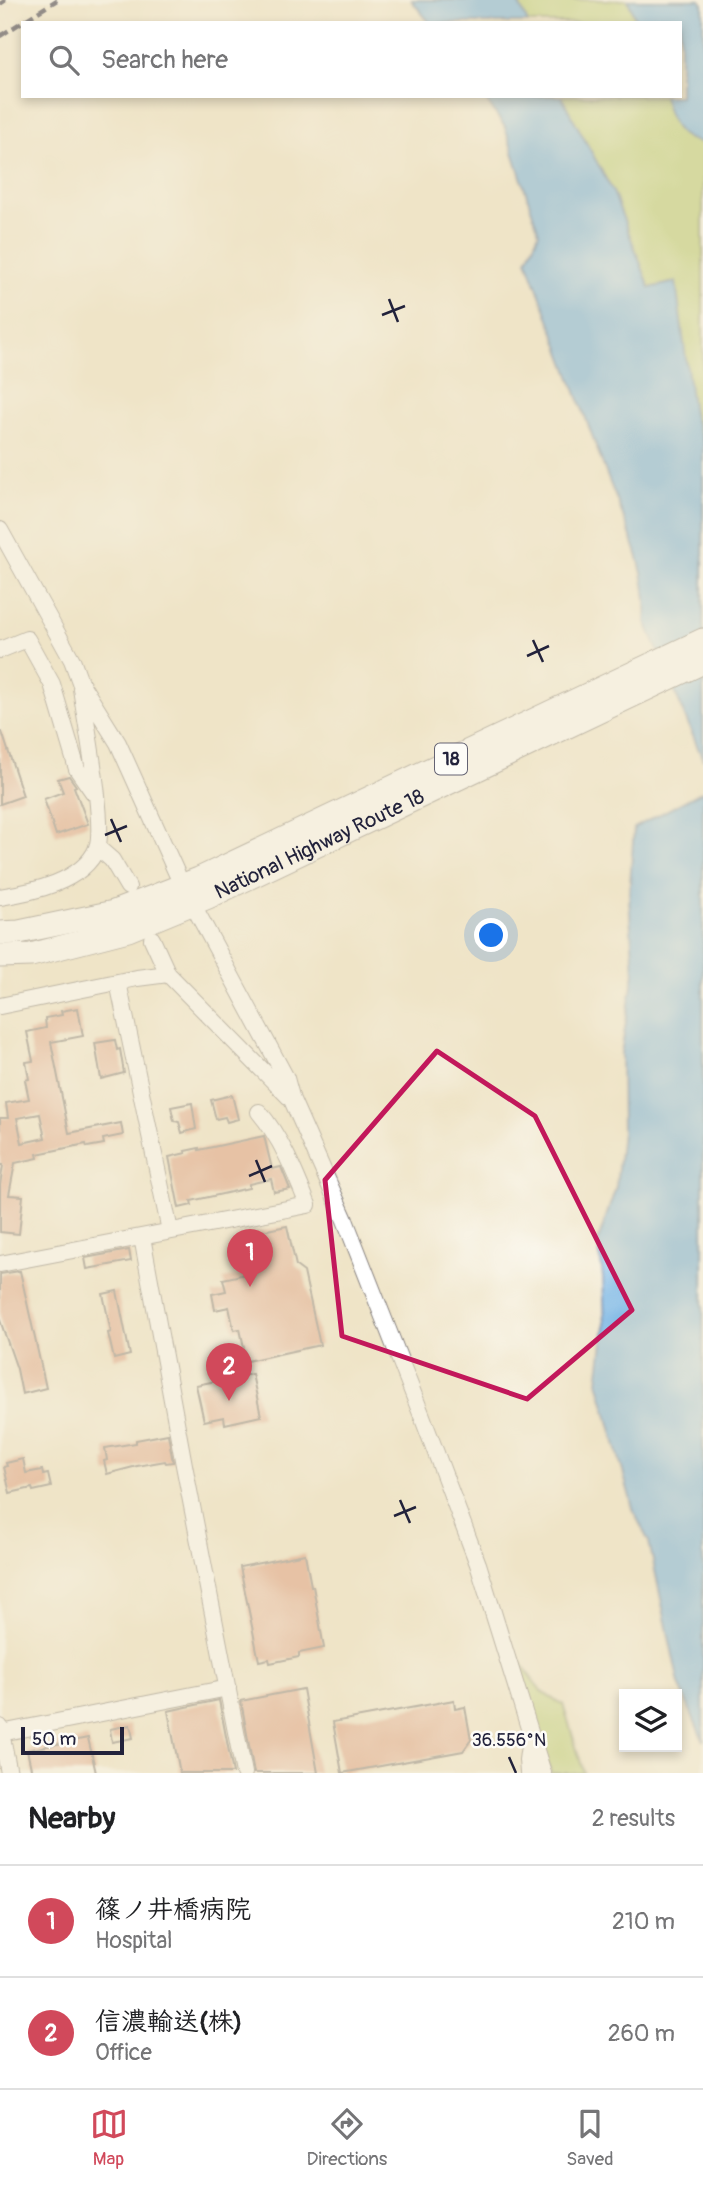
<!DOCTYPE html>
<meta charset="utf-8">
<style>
body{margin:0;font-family:Pangolin,"Klee One",sans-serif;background:#f2f2f2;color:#202124}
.controls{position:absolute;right:21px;bottom:21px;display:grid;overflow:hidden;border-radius:0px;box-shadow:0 4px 10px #0003}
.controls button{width:63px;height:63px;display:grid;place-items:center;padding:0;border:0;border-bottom:2px solid #e0e0e0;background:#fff;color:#202124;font:35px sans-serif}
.scale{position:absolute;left:21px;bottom:18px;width:103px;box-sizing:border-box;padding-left:7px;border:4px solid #22223b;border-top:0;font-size:19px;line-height:24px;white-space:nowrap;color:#22223b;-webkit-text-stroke:5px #fdfcf7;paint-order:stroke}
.you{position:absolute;left:492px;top:936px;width:24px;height:24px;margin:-18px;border:5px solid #fff;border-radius:50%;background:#1a73e8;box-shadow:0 0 0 10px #1a73e833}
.badge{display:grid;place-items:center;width:46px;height:46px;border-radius:50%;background:#d1495b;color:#fff;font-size:23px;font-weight:700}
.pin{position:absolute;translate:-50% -58px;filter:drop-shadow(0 2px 4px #0008)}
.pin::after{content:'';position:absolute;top:37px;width:24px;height:21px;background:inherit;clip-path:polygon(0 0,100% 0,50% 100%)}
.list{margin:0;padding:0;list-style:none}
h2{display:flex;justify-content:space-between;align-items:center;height:91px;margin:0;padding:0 28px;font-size:30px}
h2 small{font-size:23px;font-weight:400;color:#757577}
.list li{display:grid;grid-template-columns:46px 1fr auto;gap:21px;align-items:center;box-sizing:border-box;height:112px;padding:0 28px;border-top:2px solid #e0e0e0}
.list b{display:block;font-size:26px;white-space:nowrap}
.list p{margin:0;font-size:23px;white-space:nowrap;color:#757577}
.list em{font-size:23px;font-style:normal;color:#757577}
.icon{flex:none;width:38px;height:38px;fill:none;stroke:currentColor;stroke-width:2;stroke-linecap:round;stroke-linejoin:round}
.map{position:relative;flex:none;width:703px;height:1773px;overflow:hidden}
.search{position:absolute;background:#fff;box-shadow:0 4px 10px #0003;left:21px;right:21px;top:21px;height:77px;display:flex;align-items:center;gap:18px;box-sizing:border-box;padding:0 24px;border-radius:0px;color:#757577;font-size:26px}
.sheet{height:315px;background:#fff}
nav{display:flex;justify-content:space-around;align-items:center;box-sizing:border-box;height:98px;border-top:2px solid #e0e0e0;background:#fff;font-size:19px;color:#757577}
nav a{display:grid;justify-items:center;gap:4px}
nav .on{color:#d1495b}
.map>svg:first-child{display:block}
.green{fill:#b8cd71;stroke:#6d7856;stroke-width:2}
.water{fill:#6dafe2;stroke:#48688e;stroke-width:2}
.building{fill:#dd9a7d;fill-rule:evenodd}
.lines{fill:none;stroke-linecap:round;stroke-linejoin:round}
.minor-casing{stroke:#888381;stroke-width:18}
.highway-casing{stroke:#888381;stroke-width:25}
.minor{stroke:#fff;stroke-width:16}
.highway{stroke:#fff;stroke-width:23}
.rail{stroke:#22223b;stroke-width:4.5;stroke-dasharray:10 5;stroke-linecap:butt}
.marked{fill:none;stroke:#c2185b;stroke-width:5;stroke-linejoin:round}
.ticks{fill:none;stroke:#22223b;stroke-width:2.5}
.labels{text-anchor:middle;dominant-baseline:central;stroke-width:5;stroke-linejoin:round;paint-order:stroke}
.shield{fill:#fdfcf7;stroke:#646373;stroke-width:2}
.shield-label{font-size:19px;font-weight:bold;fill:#22223b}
.street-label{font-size:21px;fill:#22223b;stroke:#fdfcf7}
.ticks-label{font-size:18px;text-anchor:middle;fill:#22223b;stroke:#fdfcf7;stroke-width:5;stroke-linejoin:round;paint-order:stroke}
</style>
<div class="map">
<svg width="703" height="1773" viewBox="0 0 703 1773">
<rect width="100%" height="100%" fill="#fdfcf7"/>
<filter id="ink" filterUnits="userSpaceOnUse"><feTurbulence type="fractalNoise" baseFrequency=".0143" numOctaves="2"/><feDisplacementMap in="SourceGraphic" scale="14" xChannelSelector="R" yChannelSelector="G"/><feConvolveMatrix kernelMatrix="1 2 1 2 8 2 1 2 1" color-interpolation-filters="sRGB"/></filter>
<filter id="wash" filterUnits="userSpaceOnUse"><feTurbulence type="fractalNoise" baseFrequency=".00686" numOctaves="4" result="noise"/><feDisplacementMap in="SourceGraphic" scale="28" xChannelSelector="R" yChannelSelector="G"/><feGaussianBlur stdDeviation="1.57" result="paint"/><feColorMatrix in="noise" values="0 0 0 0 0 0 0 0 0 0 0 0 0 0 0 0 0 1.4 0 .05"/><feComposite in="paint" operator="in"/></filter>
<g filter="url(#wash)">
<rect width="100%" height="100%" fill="#efe4c7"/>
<path class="green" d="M 517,0 L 628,0 L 637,23 L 528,23 Z
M 561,96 L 663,96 C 671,120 674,139 703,143 L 703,444 L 693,414 L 675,282 L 650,288 L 613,192 Z
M 512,1648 C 527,1670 537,1695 563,1704 L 584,1773 L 551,1773 Z"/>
<path class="water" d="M 411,0 L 517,0 L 528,23 L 430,23 Z
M 628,0 L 700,0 L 703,4 L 703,143 C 674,139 671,120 663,96 L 680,96 L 680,23 L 637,23 Z
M 483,96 L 561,96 L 613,192 L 650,288 L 676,282 L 693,414 L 703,444 L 703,760 L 646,622 C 650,568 623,519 605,470 C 579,400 553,330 527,260 L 539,233 L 505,127 Z
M 703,791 L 703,1741 L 679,1684 L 649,1542 L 634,1512 L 598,1381 L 605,1327 L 603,1277 L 598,1241 L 616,1187 L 622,1132 L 621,1053 L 634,973 L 629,899 L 634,828 Z"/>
<g id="blocks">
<path class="building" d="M 0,732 L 2,732 L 23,796 L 0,804 Z
M 69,776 L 76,786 L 74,787 L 88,824 L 56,835 L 44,799 L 63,792 L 58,779 Z
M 78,1008 L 83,1036 L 51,1042 L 69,1133 L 121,1123 L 123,1135 L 103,1139 L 104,1144 L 87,1147 L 86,1144 L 37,1154 L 38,1158 L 15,1163 L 9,1195 L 23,1196 L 19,1234 L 0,1232 L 0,1185 L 3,1165 L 0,1165 L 0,1118 L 8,1118 L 6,1103 L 29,1099 L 25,1080 L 29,1079 L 26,1062 L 33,1061 L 27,1032 L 46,1028 L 45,1018 L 62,1015 L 61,1011 ZM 40,1114 L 45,1138 L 22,1143 L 17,1118 Z
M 115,1040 L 117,1050 L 120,1049 L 124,1073 L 101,1079 L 95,1043 Z
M 232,1095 L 238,1119 L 227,1122 L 225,1117 L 216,1119 L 211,1100 Z
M 192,1103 L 196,1129 L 182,1133 L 179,1122 L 174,1121 L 171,1107 Z
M 264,1136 L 272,1169 L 281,1167 L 290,1189 L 274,1192 L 271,1179 L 249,1184 L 249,1188 L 191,1201 L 192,1205 L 179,1208 L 169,1157 L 186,1153 L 185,1151 L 199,1148 L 199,1150 Z
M 287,1226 L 296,1266 L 304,1272 L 320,1345 L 247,1361 L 240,1329 L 234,1330 L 229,1307 L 215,1310 L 212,1294 L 226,1291 L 223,1279 L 255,1272 L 247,1234 Z
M 129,1250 L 131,1261 L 87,1269 L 85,1258 Z
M 20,1271 L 46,1388 L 22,1394 L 17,1369 L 0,1320 L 0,1274 Z
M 117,1291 L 130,1355 L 114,1359 L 108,1333 L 111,1332 L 103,1294 Z
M 252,1374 L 261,1416 L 225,1424 L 224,1417 L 204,1421 L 196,1385 Z
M 168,1434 L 173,1462 L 166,1463 L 165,1461 L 137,1466 L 107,1474 L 104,1461 L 107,1460 L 105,1448 L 136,1443 L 136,1440 Z
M 23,1459 L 26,1473 L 42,1470 L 43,1475 L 48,1474 L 51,1487 L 33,1491 L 32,1488 L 10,1493 L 4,1467 L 7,1466 L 6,1463 Z
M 305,1554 L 311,1586 L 313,1586 L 324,1648 L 299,1653 L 299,1657 L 270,1663 L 269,1659 L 259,1661 L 240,1567 Z
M 303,1689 L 318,1773 L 254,1773 L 241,1701 Z
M 219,1700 L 233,1773 L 180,1773 L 168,1711 Z
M 454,1700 L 455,1709 L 465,1707 L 471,1740 L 463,1751 L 342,1773 L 333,1722 Z
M 130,1725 L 133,1738 L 112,1742 L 110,1729 Z
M 88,1738 L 96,1773 L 32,1773 L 27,1750 Z"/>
</g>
</g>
<g filter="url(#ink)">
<use href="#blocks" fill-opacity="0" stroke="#888381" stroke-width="2"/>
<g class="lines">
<g class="minor-casing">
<path id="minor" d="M 0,530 L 72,660 L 80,682 L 118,743 L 177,874
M 0,650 L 27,639 L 52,684 L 77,769 L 93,792
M 97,847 L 112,860 L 128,887
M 0,897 C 32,892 83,882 97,848 C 106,824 85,719 81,688
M 198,914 L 286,1078 L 292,1100 L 345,1220 L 422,1416 L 478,1564 L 543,1773
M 152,939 L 168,974 L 289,1097
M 118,982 L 170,1231
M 0,1006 L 137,978 L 168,974
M 142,1237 L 184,1465 L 244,1773
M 0,1264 L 308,1205 C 295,1173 282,1139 259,1112
M 0,1727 L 9,1773
M 1,1733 L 228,1688
M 528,1773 L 527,1760 L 530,1738"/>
</g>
<g class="highway-casing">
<g id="highway">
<path d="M 0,933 L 19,932 L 114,912 L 199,879 L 703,640"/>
<path id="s1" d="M 0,956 L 31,955 L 128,930 L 208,897 L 703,662"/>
</g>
</g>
<use href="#minor" class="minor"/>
<use href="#highway" class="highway"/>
<path class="rail" d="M 0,4 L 6,0
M 0,36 L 57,0"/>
</g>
</g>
<path d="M0 0H703V1773H0ZM 437,1051 L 535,1116 L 632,1310 L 527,1399 L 342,1336 L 325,1180 Z" fill="#efe4c7" fill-opacity=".55" fill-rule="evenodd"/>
<path class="marked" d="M 437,1051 L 535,1116 L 632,1310 L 527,1399 L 342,1336 L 325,1180 Z"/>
<path class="ticks" d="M 389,299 L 398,322M 382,315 L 405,306M 533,640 L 543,662M 527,656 L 549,646M 111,819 L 121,842M 105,835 L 127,826M 256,1160 L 265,1182M 249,1176 L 272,1166M 400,1500 L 410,1523M 394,1516 L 416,1507M 509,1757 L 516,1773"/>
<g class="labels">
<rect class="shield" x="435" y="743.5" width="32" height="31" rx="5"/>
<g class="shield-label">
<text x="451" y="759">18</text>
</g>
<g class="street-label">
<text stroke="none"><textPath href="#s1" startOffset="341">National Highway Route 18</textPath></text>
</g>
</g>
<g class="ticks-label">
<text x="509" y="1746">36.556°N</text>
</g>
</svg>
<div class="controls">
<button><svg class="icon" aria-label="layers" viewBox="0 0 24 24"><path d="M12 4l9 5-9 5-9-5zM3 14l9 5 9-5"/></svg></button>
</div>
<div class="scale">50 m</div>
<div class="you"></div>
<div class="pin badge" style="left:250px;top:1287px">1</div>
<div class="pin badge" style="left:229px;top:1401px">2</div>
<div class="search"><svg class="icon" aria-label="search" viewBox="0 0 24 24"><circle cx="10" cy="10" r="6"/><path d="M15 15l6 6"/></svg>Search here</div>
</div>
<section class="sheet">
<h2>Nearby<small>2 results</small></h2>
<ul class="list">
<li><span class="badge">1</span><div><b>篠ノ井橋病院</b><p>Hospital</p></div><em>210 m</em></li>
<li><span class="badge">2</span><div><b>信濃輸送(株)</b><p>Office</p></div><em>260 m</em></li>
</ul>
</section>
<nav>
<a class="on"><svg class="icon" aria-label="map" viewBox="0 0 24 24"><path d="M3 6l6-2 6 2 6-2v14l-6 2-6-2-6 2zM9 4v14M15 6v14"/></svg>Map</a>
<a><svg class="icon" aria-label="directions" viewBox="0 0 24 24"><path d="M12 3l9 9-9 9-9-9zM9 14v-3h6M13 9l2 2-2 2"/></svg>Directions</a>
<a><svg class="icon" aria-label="saved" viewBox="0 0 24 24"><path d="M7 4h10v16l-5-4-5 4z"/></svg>Saved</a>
</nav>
